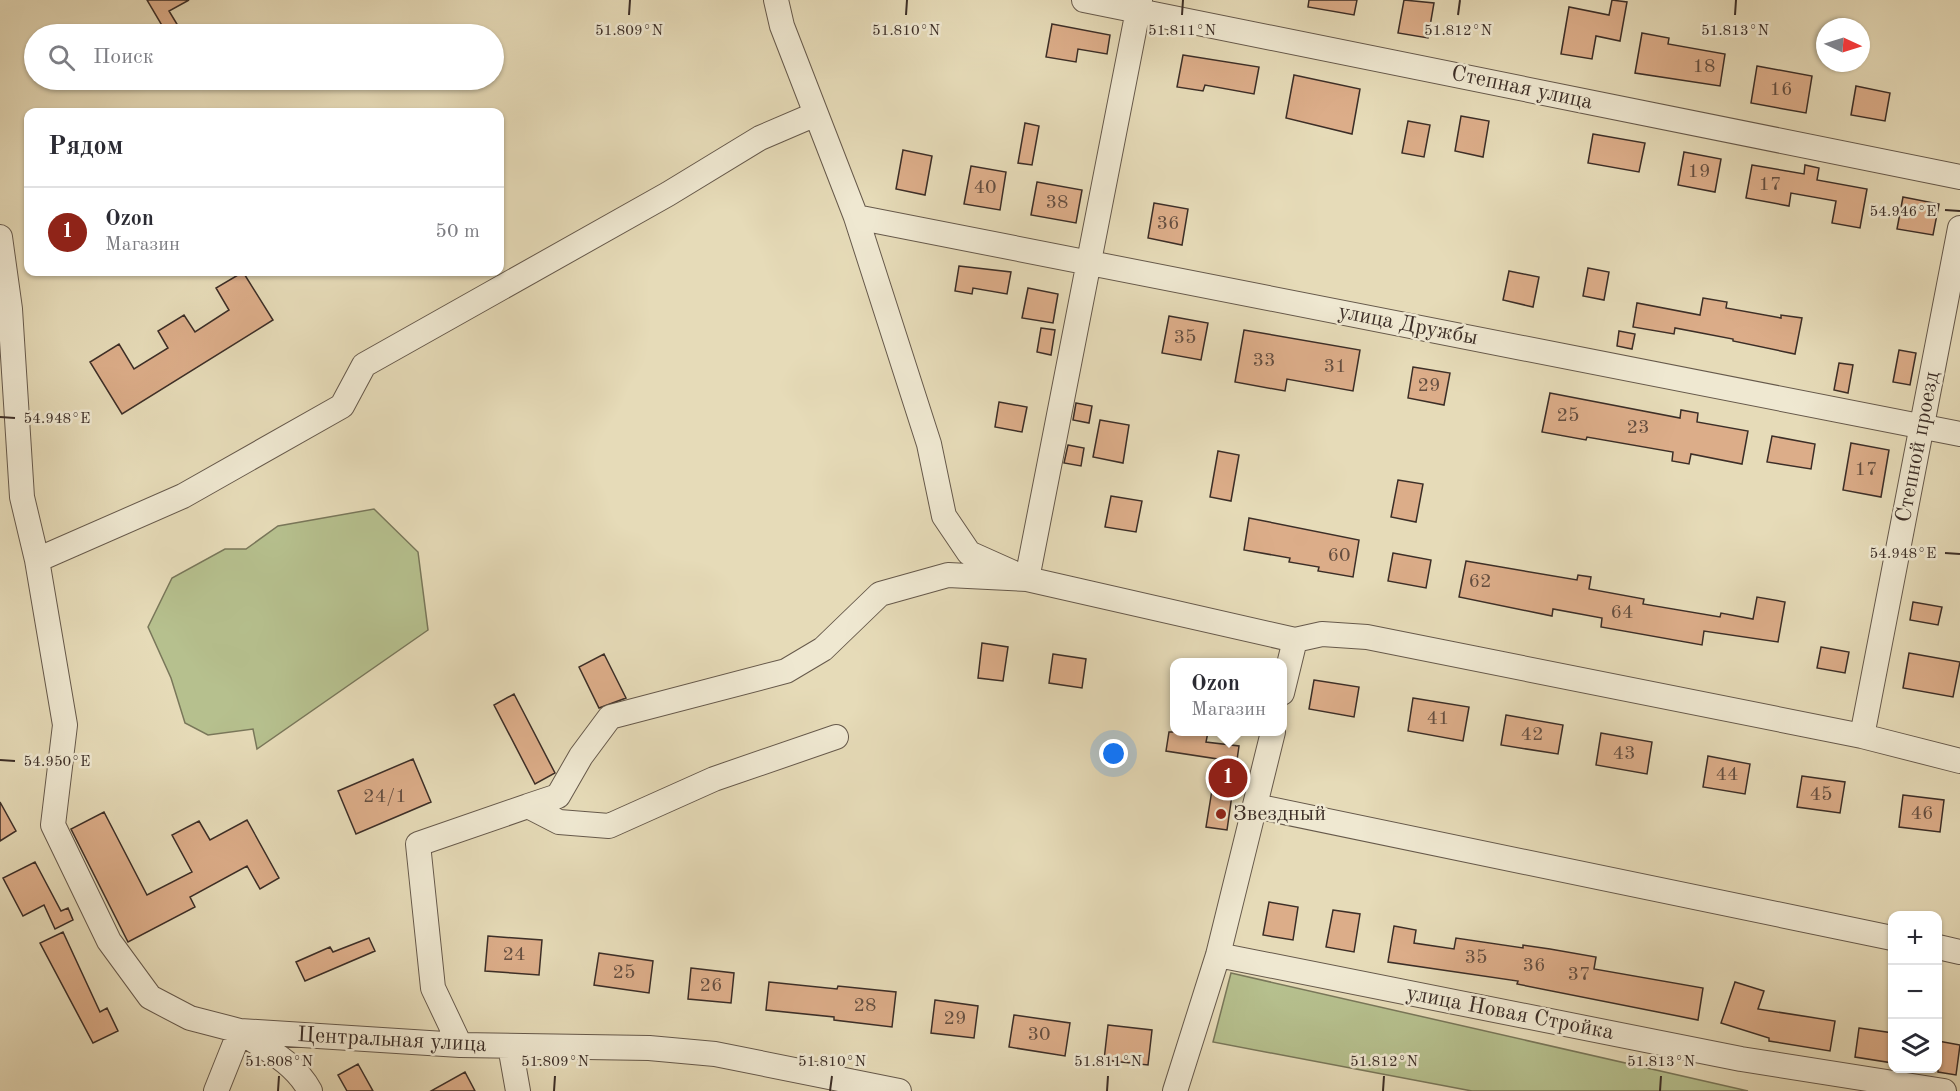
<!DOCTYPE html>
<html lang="ru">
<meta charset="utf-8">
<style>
body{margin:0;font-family:"Old Standard TT",serif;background:#f2f2f3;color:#2b2b33}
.controls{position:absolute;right:18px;bottom:18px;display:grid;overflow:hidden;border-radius:12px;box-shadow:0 2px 4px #0004}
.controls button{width:54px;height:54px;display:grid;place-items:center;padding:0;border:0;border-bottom:2px solid #e1e1e2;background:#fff;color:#2b2b33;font:30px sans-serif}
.compass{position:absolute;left:1816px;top:18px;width:54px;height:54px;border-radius:50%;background:#fff;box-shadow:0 2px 4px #0004;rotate:94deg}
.you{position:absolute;left:1114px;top:754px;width:21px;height:21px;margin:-15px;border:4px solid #fff;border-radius:50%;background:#1a73e8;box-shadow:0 0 0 9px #1a73e833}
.badge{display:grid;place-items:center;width:39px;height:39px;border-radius:50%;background:#8f2418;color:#fff;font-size:20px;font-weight:700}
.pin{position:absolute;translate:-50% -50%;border:3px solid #fff;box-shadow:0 2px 6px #0006}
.popup{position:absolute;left:1170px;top:658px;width:117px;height:78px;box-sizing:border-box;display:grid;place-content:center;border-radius:12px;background:#fff;filter:drop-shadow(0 2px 4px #0005);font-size:20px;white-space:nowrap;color:#7c7c81}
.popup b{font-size:22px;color:#2b2b33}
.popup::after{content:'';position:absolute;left:50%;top:100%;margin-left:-12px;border:12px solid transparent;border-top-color:#fff}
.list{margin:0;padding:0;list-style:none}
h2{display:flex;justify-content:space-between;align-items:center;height:78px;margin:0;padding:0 24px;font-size:26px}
h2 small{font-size:20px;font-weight:400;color:#7c7c81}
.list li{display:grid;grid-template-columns:39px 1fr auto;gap:18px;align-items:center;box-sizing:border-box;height:90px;padding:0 24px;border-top:2px solid #e1e1e2}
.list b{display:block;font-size:22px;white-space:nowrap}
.list p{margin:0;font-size:20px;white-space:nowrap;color:#7c7c81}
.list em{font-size:20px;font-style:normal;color:#7c7c81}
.icon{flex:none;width:33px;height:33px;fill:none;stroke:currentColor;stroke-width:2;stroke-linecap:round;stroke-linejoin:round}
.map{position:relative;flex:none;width:1960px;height:1091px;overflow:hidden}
.search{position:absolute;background:#fff;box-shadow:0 2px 4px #0004;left:24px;top:24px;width:480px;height:66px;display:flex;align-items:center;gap:15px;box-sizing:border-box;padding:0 21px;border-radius:33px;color:#7c7c81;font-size:22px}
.panel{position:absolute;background:#fff;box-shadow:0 2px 4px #0004;left:24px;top:108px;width:480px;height:168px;border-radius:12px}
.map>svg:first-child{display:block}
.green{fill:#b6c08e;stroke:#79775a;stroke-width:1.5}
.building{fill:#dcad89;stroke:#3c2e27;stroke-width:1.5}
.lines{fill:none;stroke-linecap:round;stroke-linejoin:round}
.minor-casing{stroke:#66594b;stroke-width:26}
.minor{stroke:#efe8d1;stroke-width:24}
.ticks{fill:none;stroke:#3c2e27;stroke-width:2}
.poi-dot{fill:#8f2418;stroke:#efe8d1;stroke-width:2}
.labels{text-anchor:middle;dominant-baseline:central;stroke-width:5;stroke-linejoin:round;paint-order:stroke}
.number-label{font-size:20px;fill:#644e40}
.street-label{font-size:22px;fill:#3c2e27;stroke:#efe8d1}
.poi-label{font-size:22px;fill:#3c2e27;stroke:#efe8d1;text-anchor:start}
.ticks-label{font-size:15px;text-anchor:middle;fill:#3c2e27;stroke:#efe8d1;stroke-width:5;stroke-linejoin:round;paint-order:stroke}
</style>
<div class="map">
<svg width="1960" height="1091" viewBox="0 0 1960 1091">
<rect width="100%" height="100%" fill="#e6dbb8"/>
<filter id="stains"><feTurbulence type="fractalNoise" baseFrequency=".00333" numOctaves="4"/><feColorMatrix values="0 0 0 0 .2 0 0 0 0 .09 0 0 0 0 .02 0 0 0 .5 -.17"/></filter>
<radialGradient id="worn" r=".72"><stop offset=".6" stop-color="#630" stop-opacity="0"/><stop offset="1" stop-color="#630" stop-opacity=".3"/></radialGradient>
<path class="green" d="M 374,509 L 418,552 L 428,630 L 257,749 L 253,729 L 208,735 L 185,723 L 171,678 L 148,627 L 172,578 L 225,549 L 246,549 L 278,526 Z
M 1231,973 L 1748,1091 L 1472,1091 L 1213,1042 Z"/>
<path class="building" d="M 147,0 L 189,0 L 169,11 L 183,34 L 167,34 Z
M 1309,0 L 1357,0 L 1354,15 L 1308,7 Z
M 1404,0 L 1434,3 L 1428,38 L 1398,33 Z
M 1612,0 L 1627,2 L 1620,41 L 1596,36 L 1592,59 L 1561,54 L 1569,7 L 1609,15 Z
M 1052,24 L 1110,35 L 1107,54 L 1078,49 L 1076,62 L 1046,57 Z
M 1642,33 L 1669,38 L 1668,44 L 1725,54 L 1720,86 L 1635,73 Z
M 1183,55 L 1259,67 L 1254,94 L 1205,85 L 1203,91 L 1177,87 Z
M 1757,66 L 1812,76 L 1806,113 L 1751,103 Z
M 1294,75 L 1360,89 L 1352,134 L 1286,118 Z
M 1856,86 L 1890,93 L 1885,121 L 1851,115 Z
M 1461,116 L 1489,121 L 1483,157 L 1455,151 Z
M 1408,121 L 1430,125 L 1424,157 L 1402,153 Z
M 1025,123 L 1039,126 L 1032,165 L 1018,163 Z
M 1593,134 L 1645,143 L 1639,172 L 1588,163 Z
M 903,150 L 932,156 L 925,195 L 896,189 Z
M 1684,152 L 1721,159 L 1715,192 L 1678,185 Z
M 1752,165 L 1804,174 L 1805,165 L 1819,168 L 1817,180 L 1867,189 L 1860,228 L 1832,223 L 1836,201 L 1791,193 L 1789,206 L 1746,198 Z
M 971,166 L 1006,172 L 1000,210 L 964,204 Z
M 1037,182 L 1082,190 L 1076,223 L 1031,215 Z
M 1903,197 L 1939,204 L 1933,235 L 1897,229 Z
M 1154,203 L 1188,209 L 1182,245 L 1148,238 Z
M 959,266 L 1011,272 L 1007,294 L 973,288 L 972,294 L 955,291 Z
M 1588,268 L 1609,272 L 1604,300 L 1583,296 Z
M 1509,271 L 1539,277 L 1533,307 L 1503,300 Z
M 243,272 L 273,320 L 122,414 L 90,362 L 119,344 L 134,369 L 168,348 L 158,331 L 184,315 L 195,332 L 229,310 L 216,288 Z
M 1028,288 L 1058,294 L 1053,323 L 1022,318 Z
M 1703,298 L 1727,302 L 1726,308 L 1781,318 L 1781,315 L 1802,318 L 1795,354 L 1733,341 L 1733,339 L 1675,328 L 1674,334 L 1633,327 L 1637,303 L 1700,315 Z
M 1169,316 L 1208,323 L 1201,360 L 1162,353 Z
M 1041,328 L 1055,330 L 1051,355 L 1037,352 Z
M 1244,330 L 1360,350 L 1353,391 L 1287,379 L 1285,391 L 1235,382 Z
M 1619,331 L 1635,334 L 1632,349 L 1617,346 Z
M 1899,350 L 1916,353 L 1910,385 L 1893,382 Z
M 1839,363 L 1853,365 L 1848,393 L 1834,390 Z
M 1413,367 L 1450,373 L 1444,405 L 1408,398 Z
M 1550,393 L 1680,418 L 1681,410 L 1698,413 L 1697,422 L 1748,431 L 1742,464 L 1691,454 L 1689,464 L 1672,461 L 1673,452 L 1587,437 L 1586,440 L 1542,432 Z
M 999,402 L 1027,407 L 1022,432 L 995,427 Z
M 1076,403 L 1092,406 L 1089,423 L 1073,420 Z
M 1100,420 L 1129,425 L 1123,463 L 1093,457 Z
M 1772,436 L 1815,444 L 1811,469 L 1767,462 Z
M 1851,443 L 1889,450 L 1881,497 L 1843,490 Z
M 1068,445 L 1084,448 L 1081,466 L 1064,463 Z
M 1218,451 L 1239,455 L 1231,501 L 1210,497 Z
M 1398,480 L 1423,484 L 1416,522 L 1391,517 Z
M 1111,496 L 1142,501 L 1136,532 L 1105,527 Z
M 1249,518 L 1359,540 L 1353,577 L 1318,571 L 1319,567 L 1289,562 L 1290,558 L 1244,550 Z
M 1393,553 L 1431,560 L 1426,588 L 1388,581 Z
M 1466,561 L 1577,580 L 1578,575 L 1591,577 L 1589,589 L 1644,599 L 1643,604 L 1720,617 L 1721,613 L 1753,619 L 1757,597 L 1785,602 L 1778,642 L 1704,631 L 1702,645 L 1601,627 L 1602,618 L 1553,609 L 1552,616 L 1459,597 Z
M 1913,602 L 1942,607 L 1938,625 L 1910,620 Z
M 982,643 L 1008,647 L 1003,681 L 978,678 Z
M 1821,647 L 1849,652 L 1845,673 L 1817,668 Z
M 1909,653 L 1960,662 L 1953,697 L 1903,688 Z
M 604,654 L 626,698 L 599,708 L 579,667 Z
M 1053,654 L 1086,659 L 1082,688 L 1049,683 Z
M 1314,680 L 1359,687 L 1354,717 L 1309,709 Z
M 514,694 L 555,773 L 535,784 L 494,705 Z
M 1413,698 L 1469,707 L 1463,741 L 1408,731 Z
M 1506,715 L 1563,725 L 1558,754 L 1501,745 Z
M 1169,732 L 1208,732 L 1206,742 L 1239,746 L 1227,830 L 1206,827 L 1213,784 L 1220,785 L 1224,760 L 1166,751 Z
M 1601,733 L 1652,742 L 1647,774 L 1596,765 Z
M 1708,756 L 1750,764 L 1745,794 L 1703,787 Z
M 413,759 L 431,802 L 356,834 L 338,791 Z
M 1802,776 L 1845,782 L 1840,813 L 1797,807 Z
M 1903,795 L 1944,800 L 1940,832 L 1899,827 Z
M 0,802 L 16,831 L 0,841 Z
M 104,812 L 147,895 L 192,872 L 172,835 L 199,821 L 210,840 L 247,820 L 279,878 L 260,889 L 247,866 L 190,897 L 195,907 L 128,942 L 71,829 Z
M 35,862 L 61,911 L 68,908 L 73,920 L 55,929 L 44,905 L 23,916 L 3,878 Z
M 1269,902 L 1298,907 L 1293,940 L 1263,935 Z
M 1333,910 L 1360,914 L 1354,952 L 1326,947 Z
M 1394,926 L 1416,930 L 1414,943 L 1454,949 L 1456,938 L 1523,948 L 1523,945 L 1550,949 L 1596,957 L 1594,969 L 1703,988 L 1698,1020 L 1517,984 L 1518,981 L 1388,962 Z
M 63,932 L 100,1012 L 107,1008 L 118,1031 L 93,1043 L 40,943 Z
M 488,936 L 542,940 L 539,975 L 485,971 Z
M 369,938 L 375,951 L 305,981 L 296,962 L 330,947 L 333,952 Z
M 599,953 L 653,961 L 649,993 L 594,985 Z
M 691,968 L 734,973 L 731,1003 L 688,999 Z
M 769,982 L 837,989 L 838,986 L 896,992 L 892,1027 L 834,1020 L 834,1017 L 766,1010 Z
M 1735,982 L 1764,991 L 1758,1009 L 1835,1021 L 1830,1051 L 1769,1041 L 1769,1038 L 1721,1023 Z
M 935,1000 L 978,1006 L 974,1038 L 931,1033 Z
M 1014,1015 L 1070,1023 L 1065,1056 L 1009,1047 Z
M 1108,1025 L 1152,1030 L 1148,1065 L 1104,1060 Z
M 1859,1028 L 1893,1033 L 1893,1063 L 1855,1057 Z
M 1938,1041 L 1960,1045 L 1956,1075 L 1938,1072 Z
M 358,1064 L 373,1091 L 347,1091 L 338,1075 Z
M 465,1072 L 475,1091 L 431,1091 Z"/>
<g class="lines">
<g class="minor-casing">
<path id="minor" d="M 776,0 L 782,26 L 856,217 L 929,444 L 944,516 L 969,553 L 1027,579 L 1295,640 L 1322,634 L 1367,637 L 1862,736 L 1960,761
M 1084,0 L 1960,177
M 856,217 L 1960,434
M 0,237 L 10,309 L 22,497 L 37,560 L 65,725 L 53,825 L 109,941 L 150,997 L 190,1018 L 240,1031 L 216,1091
M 37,560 L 183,496 L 342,406 L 364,365 L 668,194 L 760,138 L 816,114
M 1282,693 L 1295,640
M 1862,736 L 1960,228
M 528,806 L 558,796 L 581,756 L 610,717 L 786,671 L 823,649 L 880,594 L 948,575 L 1027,579 L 1140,0
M 1255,806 L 1892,938
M 1938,947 L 1960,952
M 1218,955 L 1741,1059 L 1944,1091
M 240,1031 L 460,1045 L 649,1048 L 715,1054 L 899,1091
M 242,1033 C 268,1050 295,1063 310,1091
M 460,1045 L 433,988 L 418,844 L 528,806 L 559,822 L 609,826 L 714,779 L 836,737
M 510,1046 L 518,1091
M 1175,1091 L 1218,955 L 1273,732"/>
</g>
<use href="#minor" class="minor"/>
</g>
<path class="ticks" d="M 629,15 L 630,0M 906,15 L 907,0M 1182,15 L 1183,0M 1458,15 L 1460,0M 1735,15 L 1736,0M 1945,210 L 1960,211M 0,417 L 15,418M 1945,553 L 1960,554M 0,760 L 15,761M 278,1091 L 279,1076M 554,1091 L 555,1076M 830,1091 L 832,1076M 1107,1091 L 1108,1076M 1383,1091 L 1384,1076M 1660,1091 L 1661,1076"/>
<circle class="poi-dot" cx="1221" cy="814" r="6"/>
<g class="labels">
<g class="number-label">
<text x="1704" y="67">18</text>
<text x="1781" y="90">16</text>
<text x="1699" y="172">19</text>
<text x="1770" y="185">17</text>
<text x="985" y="188">40</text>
<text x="1057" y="203">38</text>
<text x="1168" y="224">36</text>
<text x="1185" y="338">35</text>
<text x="1264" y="361">33</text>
<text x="1335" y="367">31</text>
<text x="1429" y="386">29</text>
<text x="1568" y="416">25</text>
<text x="1638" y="428">23</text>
<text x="1866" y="470">17</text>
<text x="1339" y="556">60</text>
<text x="1480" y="582">62</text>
<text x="1622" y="613">64</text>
<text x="1438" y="719">41</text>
<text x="1532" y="735">42</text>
<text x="1624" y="754">43</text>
<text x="1727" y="775">44</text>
<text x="1821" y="795">45</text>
<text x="385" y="797">24/1</text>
<text x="1922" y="814">46</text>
<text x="514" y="955">24</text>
<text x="1476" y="958">35</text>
<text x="1534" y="966">36</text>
<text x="624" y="973">25</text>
<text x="1579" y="975">37</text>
<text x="711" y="986">26</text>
<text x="865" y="1006">28</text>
<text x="955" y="1019">29</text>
<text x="1039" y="1035">30</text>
</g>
<g class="street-label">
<text transform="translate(1522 88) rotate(12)">Степная улица</text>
<text transform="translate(1408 325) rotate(11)">улица Дружбы</text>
<text transform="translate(1918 447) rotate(-79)">Степной проезд</text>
<text transform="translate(1510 1013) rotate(11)">улица Новая Стройка</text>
<text transform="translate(392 1040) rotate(3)">Центральная улица</text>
</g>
<g class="poi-label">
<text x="1233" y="814">Звездный</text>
</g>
</g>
<g class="ticks-label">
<text x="629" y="35">51.809°N</text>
<text x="906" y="35">51.810°N</text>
<text x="1182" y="35">51.811°N</text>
<text x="1458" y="35">51.812°N</text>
<text x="1735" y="35">51.813°N</text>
<text x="1903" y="216">54.946°E</text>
<text x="57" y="423">54.948°E</text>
<text x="1903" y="558">54.948°E</text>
<text x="57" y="766">54.950°E</text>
<text x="279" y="1066">51.808°N</text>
<text x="555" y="1066">51.809°N</text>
<text x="832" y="1066">51.810°N</text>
<text x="1108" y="1066">51.811°N</text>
<text x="1384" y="1066">51.812°N</text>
<text x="1661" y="1066">51.813°N</text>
</g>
<rect width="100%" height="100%" filter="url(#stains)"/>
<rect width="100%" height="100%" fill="url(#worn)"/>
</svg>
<div class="controls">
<button>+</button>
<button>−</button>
<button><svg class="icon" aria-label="layers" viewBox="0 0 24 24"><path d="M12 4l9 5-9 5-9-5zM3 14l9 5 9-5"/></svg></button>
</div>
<svg class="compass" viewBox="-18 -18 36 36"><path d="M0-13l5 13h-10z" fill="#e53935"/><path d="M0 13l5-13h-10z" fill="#7c7c81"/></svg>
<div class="you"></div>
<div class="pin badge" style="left:1228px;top:778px">1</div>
<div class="popup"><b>Ozon</b>Магазин</div>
<div class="search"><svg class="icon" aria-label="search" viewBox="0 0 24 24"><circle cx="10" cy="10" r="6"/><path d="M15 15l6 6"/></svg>Поиск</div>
<section class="panel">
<h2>Рядом<small></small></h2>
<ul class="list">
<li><span class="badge">1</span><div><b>Ozon</b><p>Магазин</p></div><em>50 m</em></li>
</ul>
</section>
</div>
